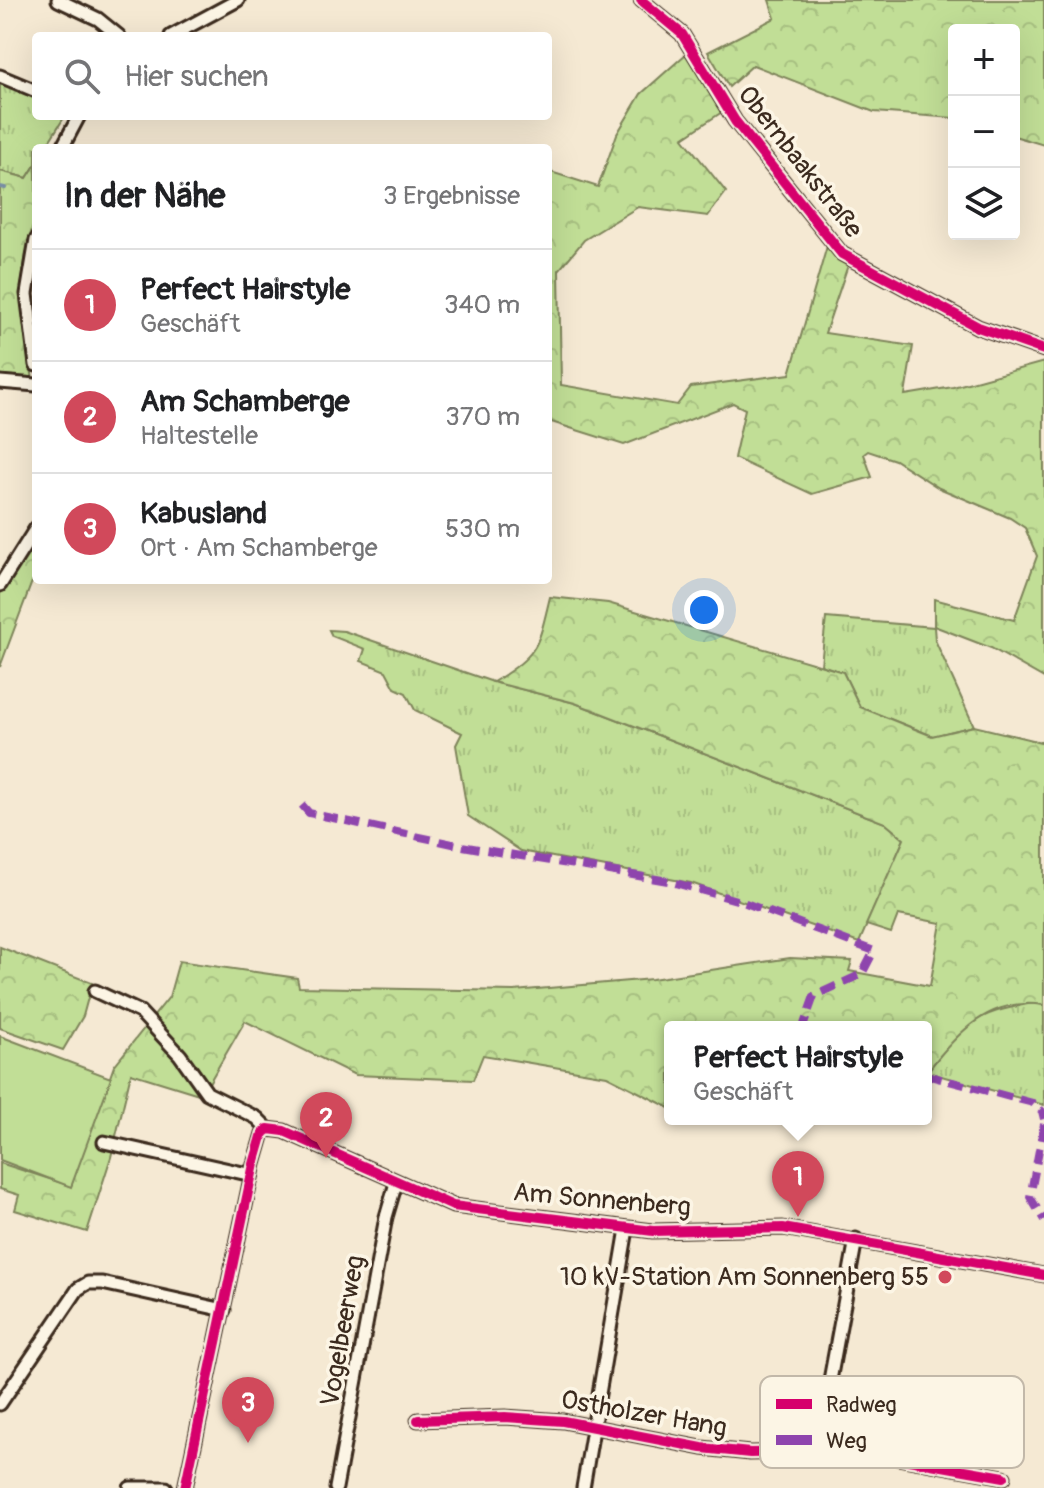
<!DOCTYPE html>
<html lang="de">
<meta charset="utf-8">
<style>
body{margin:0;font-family:Pangolin,sans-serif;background:#f2f2f2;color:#202124}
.controls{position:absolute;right:24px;top:24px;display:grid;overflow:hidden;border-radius:8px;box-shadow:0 8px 32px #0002}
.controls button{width:72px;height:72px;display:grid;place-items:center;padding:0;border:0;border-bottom:2px solid #e0e0e0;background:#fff;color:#202124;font:40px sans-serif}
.you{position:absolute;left:704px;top:610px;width:28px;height:28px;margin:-20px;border:6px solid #fff;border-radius:50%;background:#1a73e8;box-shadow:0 0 0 12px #1a73e833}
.badge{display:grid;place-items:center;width:52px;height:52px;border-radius:50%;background:#d1495b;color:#fff;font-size:26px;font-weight:700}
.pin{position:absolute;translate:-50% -66px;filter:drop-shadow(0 2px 4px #0008)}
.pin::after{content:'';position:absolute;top:42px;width:28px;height:24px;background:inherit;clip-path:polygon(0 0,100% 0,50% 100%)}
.popup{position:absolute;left:664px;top:1021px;width:268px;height:104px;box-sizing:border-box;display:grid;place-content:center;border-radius:8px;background:#fff;filter:drop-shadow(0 2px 6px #0005);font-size:26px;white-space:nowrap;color:#757577}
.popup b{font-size:30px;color:#202124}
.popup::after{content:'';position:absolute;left:50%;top:100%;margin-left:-16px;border:16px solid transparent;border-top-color:#fff}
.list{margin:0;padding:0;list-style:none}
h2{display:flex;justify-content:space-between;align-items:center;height:104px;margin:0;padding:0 32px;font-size:34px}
h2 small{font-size:26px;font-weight:400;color:#757577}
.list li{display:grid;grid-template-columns:52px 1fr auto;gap:24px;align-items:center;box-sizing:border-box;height:112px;padding:0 32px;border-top:2px solid #e0e0e0}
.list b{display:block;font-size:30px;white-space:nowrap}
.list p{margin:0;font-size:26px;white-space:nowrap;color:#757577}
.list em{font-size:26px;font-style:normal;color:#757577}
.icon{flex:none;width:44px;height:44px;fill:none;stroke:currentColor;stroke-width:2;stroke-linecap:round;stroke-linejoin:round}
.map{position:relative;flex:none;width:1044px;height:1488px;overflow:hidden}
.search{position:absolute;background:#fff;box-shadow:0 8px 32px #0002;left:32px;top:32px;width:520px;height:88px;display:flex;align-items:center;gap:20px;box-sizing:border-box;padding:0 28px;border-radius:8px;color:#757577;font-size:30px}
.panel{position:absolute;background:#fff;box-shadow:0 8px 32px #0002;left:32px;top:144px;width:520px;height:440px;border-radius:8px}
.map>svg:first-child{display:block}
.grass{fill:url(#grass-tufts);stroke:#7e845a;stroke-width:2}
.forest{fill:url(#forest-crowns);stroke:#7e845a;stroke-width:2}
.pitch{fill:#c1de96;stroke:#7e845a;stroke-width:2}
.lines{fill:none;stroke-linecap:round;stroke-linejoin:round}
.stream{stroke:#798ea4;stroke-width:4}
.street-casing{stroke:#3b2a1e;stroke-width:17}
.street{stroke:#fcf5e5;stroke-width:11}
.quiet{stroke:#8e44ad;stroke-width:8;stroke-dasharray:16 8;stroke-linecap:butt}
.cycleway-casing{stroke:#fcf5e5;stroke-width:15}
.cycleway{stroke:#d6006c;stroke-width:10}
.poi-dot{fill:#d1495b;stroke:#fcf5e5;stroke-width:3}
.labels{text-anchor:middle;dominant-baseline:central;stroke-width:7;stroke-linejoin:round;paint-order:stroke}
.street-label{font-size:26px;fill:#3b2a1e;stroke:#fcf5e5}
.poi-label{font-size:26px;fill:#3b2a1e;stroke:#fcf5e5;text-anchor:end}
.key{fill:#fcf5e5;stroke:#c2b8a9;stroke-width:2}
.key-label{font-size:22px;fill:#3b2a1e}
</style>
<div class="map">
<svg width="1044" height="1488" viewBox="0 0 1044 1488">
<defs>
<pattern id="grass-tufts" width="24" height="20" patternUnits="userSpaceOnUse" patternTransform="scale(2)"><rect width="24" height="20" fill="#c1de96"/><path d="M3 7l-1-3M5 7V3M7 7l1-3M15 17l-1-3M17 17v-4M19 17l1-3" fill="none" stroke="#a7bf81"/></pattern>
<pattern id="forest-crowns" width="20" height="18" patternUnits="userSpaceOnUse" patternTransform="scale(2)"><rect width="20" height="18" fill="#c1de96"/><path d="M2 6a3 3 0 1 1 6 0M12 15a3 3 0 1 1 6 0" fill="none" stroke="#a7bf81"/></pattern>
</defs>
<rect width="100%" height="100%" fill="#f5e9d3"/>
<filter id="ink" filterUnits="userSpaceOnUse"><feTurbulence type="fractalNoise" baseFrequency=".0125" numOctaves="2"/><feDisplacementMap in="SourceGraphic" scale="16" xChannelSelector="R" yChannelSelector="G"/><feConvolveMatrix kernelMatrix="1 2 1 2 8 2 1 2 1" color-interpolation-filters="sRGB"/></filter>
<g filter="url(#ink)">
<path class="grass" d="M 0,80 L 36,94 L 36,116 L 65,116 L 45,148 L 36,148 L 36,164 L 27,178 L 0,171 Z
M 826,618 L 934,627 L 935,640 L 974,726 L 933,736 L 860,707 L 843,672 L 821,665 Z
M 329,630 L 344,631 L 493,682 L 575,703 L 885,823 L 904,839 L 859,943 L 691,883 L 521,851 L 468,816 L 456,745 L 462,733 L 415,710 L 406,693 L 395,688 L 386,671 L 361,661 L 365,649 L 332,636 Z
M 1034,1003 L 1044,1005 L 1044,1105 L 927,1072 C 964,1024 973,1013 1034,1003 Z
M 983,1420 L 1004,1439 L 1005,1460 L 972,1457 L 975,1426 Z"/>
<path class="forest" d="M 769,0 L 1044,0 L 1044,145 L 1014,136 L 1014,30 L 954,30 L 954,118 L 874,112 L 753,65 L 729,87 L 708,52 L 775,18 Z
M 687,53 L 722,112 L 683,138 L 726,192 L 708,216 L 638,207 L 584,240 L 559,270 L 561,385 L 677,405 L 691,387 L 790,374 L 827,246 L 848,265 L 825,333 L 913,346 L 905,395 L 953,387 L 1044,362 L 1044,678 L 991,648 L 934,626 L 934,599 L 1014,620 L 1037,556 L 1025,528 L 1010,518 L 939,488 L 895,460 L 868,451 L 864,454 L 872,477 L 812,494 L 734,458 L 745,409 L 733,403 L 624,445 L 548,421 L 548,171 L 598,187 L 617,134 L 641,94 Z
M 36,164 L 36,216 L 27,246 L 20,295 L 33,380 L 0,378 L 0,171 L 27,178 Z
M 36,536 L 36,571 L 0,667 L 0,574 L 23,537 Z
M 550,597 L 608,603 L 843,672 L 860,707 L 932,736 L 974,726 L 1041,742 L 1044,738 L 1044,1005 C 990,996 956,1034 927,1072 L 926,1027 L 670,1027 L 670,1108 L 607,1076 L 483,1055 L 473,1080 L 355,1075 L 245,1021 L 202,1095 L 131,1073 L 111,1157 L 87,1232 L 15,1210 L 19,1195 L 0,1189 L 0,1163 L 71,1186 L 114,1066 L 169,997 L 179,961 L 297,978 L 299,987 L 514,991 L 652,979 L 790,958 L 852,961 L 849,971 L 930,986 L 941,923 L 898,915 L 891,933 L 866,925 L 904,839 L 885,823 L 575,703 L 493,682 C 539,655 538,646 550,597 Z
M 0,947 L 92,983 L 83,1016 L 63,1050 L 0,1028 Z"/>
<path class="pitch" d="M 0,1036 L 111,1078 L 71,1187 L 0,1160 Z"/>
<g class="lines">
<path class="stream" d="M 0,187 L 5,188"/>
<g class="street-casing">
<path id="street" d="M 58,0 L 98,19 L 119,36
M 641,0 L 682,34 L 735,121 L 842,254 L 978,327 L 1044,350
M 171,36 L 238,0
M 0,76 L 36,91
M 62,148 L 79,116
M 36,240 L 27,294 L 36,365
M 0,382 L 36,385
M 0,585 L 36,528
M 95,991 L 140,1012 L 180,1055 L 207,1093 L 257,1118 L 268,1129
M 104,1142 L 252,1175
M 0,1404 L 78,1289 L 88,1283 L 102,1283 L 224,1310
M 418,1420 L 505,1417 L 563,1421 L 702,1448 L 750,1453 L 858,1451 L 1004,1477
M 817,1451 L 856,1239
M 130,1488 L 166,1488
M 185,1488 L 254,1164 L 263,1133 L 268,1129 L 284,1131 L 453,1206 L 653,1231 L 783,1228 L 1044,1275
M 336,1488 L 386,1217 L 396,1183
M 583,1488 L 627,1229"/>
</g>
<use href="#street" class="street"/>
<path class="quiet" d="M 302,805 L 309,813 L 462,846 L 668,881 L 740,901 L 874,951 L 862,974 L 814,996 L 803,1027
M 926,1075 L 1033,1103 L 1042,1111 L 1044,1119
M 1044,1124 L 1030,1197 L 1044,1220"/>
<g class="cycleway-casing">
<path id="cycleway" d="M 641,0 L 682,34 L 735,121 L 842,254 L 978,327 L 1044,350
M 418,1420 L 505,1417 L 563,1421 L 702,1448 L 750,1453 L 858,1451 L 1004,1477
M 185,1488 L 254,1164 L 263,1133 L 268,1129 L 284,1131 L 453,1206 L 653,1231 L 783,1228 L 1044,1275"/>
</g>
<use href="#cycleway" class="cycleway"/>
</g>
</g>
<circle class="poi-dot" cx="945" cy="1277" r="8"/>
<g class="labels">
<g class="street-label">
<text transform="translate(800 162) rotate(52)">Obernbaakstraße</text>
<text transform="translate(602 1200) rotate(5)">Am Sonnenberg</text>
<text transform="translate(343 1331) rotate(-80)">Vogelbeerweg</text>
<text transform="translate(644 1414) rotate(10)">Ostholzer Hang</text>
</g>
<g class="poi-label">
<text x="929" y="1277">10 kV-Station Am Sonnenberg 55</text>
</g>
</g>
<rect x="760" y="1376" width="264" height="92" rx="12" class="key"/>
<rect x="776" y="1399" width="36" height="10" fill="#d6006c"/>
<rect x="776" y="1435" width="36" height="10" fill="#8e44ad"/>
<g class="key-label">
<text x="826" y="1412">Radweg</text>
<text x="826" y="1448">Weg</text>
</g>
</svg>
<div class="controls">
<button>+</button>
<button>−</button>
<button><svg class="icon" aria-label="layers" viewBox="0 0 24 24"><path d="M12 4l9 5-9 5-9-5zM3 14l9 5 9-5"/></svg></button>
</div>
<div class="you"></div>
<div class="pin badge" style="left:798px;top:1217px">1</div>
<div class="popup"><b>Perfect Hairstyle</b>Geschäft</div>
<div class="pin badge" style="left:326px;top:1158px">2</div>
<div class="pin badge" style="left:248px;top:1443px">3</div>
<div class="search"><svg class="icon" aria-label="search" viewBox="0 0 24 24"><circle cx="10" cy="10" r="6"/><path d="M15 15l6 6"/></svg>Hier suchen</div>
<section class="panel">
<h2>In der Nähe<small>3 Ergebnisse</small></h2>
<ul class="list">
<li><span class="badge">1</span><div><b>Perfect Hairstyle</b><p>Geschäft</p></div><em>340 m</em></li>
<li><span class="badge">2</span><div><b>Am Schamberge</b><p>Haltestelle</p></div><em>370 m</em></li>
<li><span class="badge">3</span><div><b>Kabusland</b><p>Ort · Am Schamberge</p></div><em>530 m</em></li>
</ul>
</section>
</div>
